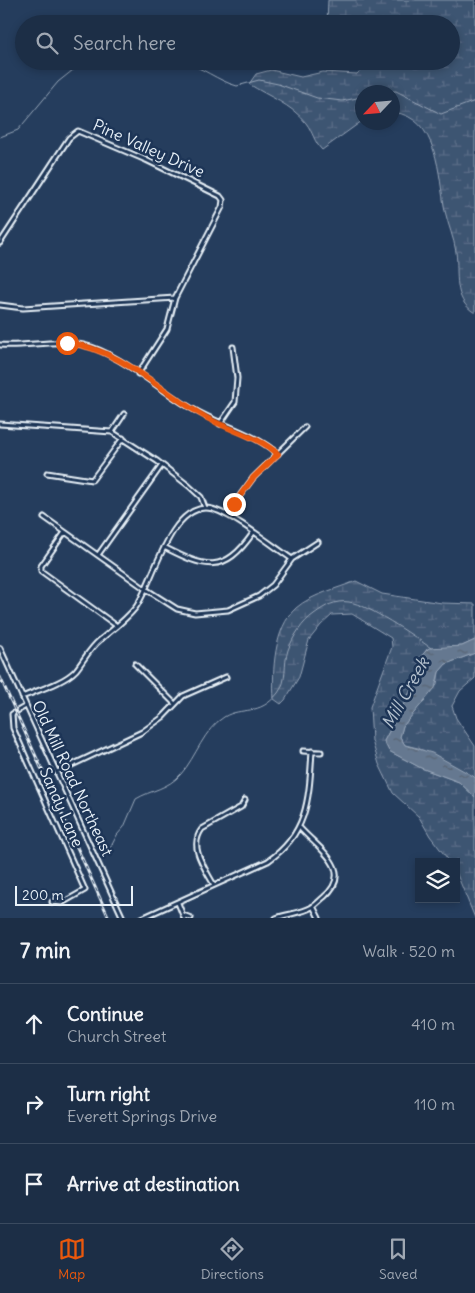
<!DOCTYPE html>
<meta charset="utf-8">
<style>
body{margin:0;font-family:Delius,sans-serif;background:#293a51;color:#f1f3f6}
.controls{position:absolute;right:15px;bottom:15px;display:grid;overflow:hidden;border-radius:0px;box-shadow:0 2px 8px #0003}
.controls button{width:45px;height:45px;display:grid;place-items:center;padding:0;border:0;border-bottom:1px solid #3a4a5f;background:#1c2e46;color:#f1f3f6;font:25px sans-serif}
.compass{position:absolute;left:355px;top:85px;width:45px;height:45px;border-radius:50%;background:#1c2e46;box-shadow:0 2px 8px #0003;rotate:244deg}
.scale{position:absolute;left:15px;bottom:12px;width:118px;box-sizing:border-box;padding-left:5px;border:2px solid #e8f1f8;border-top:0;font-size:14px;line-height:18px;white-space:nowrap;color:#e8f1f8;-webkit-text-stroke:4px #1d3557;paint-order:stroke}
.stop{position:absolute;width:15px;height:15px;margin:-11px;border:4px solid #ea580c;border-radius:50%;background:#fff}
.stop.end{background:#ea580c;border-color:#fff;box-shadow:0 1px 5px #0008}
.list{margin:0;padding:0;list-style:none}
h2{display:flex;justify-content:space-between;align-items:center;height:65px;margin:0;padding:0 20px;font-size:21px}
h2 small{font-size:16px;font-weight:400;color:#a0a8b3}
.list li{display:grid;grid-template-columns:32px 1fr auto;gap:15px;align-items:center;box-sizing:border-box;height:80px;padding:0 20px;border-top:1px solid #3a4a5f}
.list b{display:block;font-size:19px;white-space:nowrap}
.list p{margin:0;font-size:16px;white-space:nowrap;color:#a0a8b3}
.list em{font-size:16px;font-style:normal;color:#a0a8b3}
.icon{flex:none;width:28px;height:28px;fill:none;stroke:currentColor;stroke-width:2;stroke-linecap:round;stroke-linejoin:round}
.map{position:relative;flex:none;width:475px;height:918px;overflow:hidden}
.search{position:absolute;background:#1c2e46;box-shadow:0 2px 8px #0003;left:15px;right:15px;top:15px;height:55px;display:flex;align-items:center;gap:12px;box-sizing:border-box;padding:0 18px;border-radius:28px;color:#a0a8b3;font-size:19px}
.sheet{height:305px;background:#1c2e46}
nav{display:flex;justify-content:space-around;align-items:center;box-sizing:border-box;height:70px;border-top:1px solid #3a4a5f;background:#1c2e46;font-size:14px;color:#a0a8b3}
nav a{display:grid;justify-items:center;gap:2px}
nav .on{color:#ea580c}
.map>svg:first-child{display:block}
.wetland{fill:url(#wetland-marsh);stroke:#93a2b5}
.water{fill:url(#water-ripples);stroke:#99a8ba}
.lines{fill:none;stroke-linecap:round;stroke-linejoin:round}
.stream{stroke:#99a8ba;stroke-width:1}
.minor-casing{stroke:#e8f1f8;stroke-width:7}
.minor{stroke:#1d3557;stroke-width:3}
.rail-casing{stroke:#e8f1f8;stroke-width:3}
.rail{stroke:#1d3557;stroke-width:1;stroke-dasharray:4;stroke-linecap:butt}
.route{stroke:#ea580c;stroke-width:6}
.labels{text-anchor:middle;dominant-baseline:central;stroke-width:5;stroke-linejoin:round;paint-order:stroke}
.street-label{font-size:16px;fill:#e8f1f8;stroke:#1d3557}
.water-label{font-size:18px;font-style:italic;fill:#b4c1ce;stroke:#1d3557}
</style>
<div class="map">
<svg width="475" height="918" viewBox="0 0 475 918">
<defs>
<pattern id="wetland-marsh" width="20" height="14" patternUnits="userSpaceOnUse" patternTransform="scale(1.25)"><rect width="20" height="14" fill="#3e5472"/><path d="M1 5h8M5 5V1M11 12h8M15 12V8" fill="none" stroke="#5a6d87"/></pattern>
<pattern id="water-ripples" width="26" height="14" patternUnits="userSpaceOnUse" patternTransform="scale(1.25)"><rect width="26" height="14" fill="#657890"/><path d="M2 4q2-2 4 0t4 0M15 11q2-2 4 0t4 0" fill="none" stroke="#576270"/></pattern>
</defs>
<rect width="100%" height="100%" fill="#253d5d"/>
<filter id="ink" filterUnits="userSpaceOnUse"><feTurbulence type="fractalNoise" baseFrequency=".02" numOctaves="2"/><feDisplacementMap in="SourceGraphic" scale="10" xChannelSelector="R" yChannelSelector="G"/><feConvolveMatrix kernelMatrix="1 2 1 2 8 2 1 2 1" color-interpolation-filters="sRGB"/></filter>
<g filter="url(#ink)">
<path class="wetland" d="M 328,0 L 475,0 L 475,313 C 452,299 459,274 456,252 C 454,238 448,225 445,211 C 438,175 439,118 393,112 L 392,92 L 362,92 L 362,121 L 322,150 C 314,142 313,132 306,123 C 291,104 269,97 249,84 L 256,74 L 271,70 L 301,77 L 323,72 L 357,74 L 362,69 L 363,61 L 451,61 L 451,24 L 327,24 Z
M 356,581 L 382,594 L 442,603 L 475,604 L 475,640 L 462,646 L 427,649 L 419,660 L 419,675 L 384,741 L 389,751 L 421,768 L 459,782 L 475,797 L 475,918 L 456,872 L 456,862 L 450,862 L 430,836 L 419,817 L 393,793 L 379,764 L 372,741 L 370,707 L 392,647 L 391,638 L 352,614 L 332,615 L 321,625 L 309,640 L 299,677 L 285,700 L 281,704 L 274,699 C 272,671 274,628 296,608 C 312,594 337,589 356,581 Z
M 475,653 L 475,678 L 460,691 L 452,706 L 456,718 L 475,746 L 475,778 L 418,748 L 405,745 L 400,737 L 403,726 L 437,685 L 439,672 L 446,664 Z"/>
<path class="water" d="M 475,640 L 475,653 L 446,664 L 439,672 L 435,688 L 403,726 L 400,737 L 405,745 L 432,753 L 473,776 L 475,778 L 475,797 L 459,782 L 421,768 L 389,751 L 384,741 L 419,675 L 421,656 L 429,648 L 462,646 Z"/>
<g class="lines">
<path class="stream" d="M 135,61 C 154,66 165,59 182,62 C 201,66 218,81 237,86 L 259,80 L 278,84 L 317,98 L 342,101 L 362,97
M 374,92 L 396,91 L 441,114 L 475,101
M 0,137 L 18,130 L 58,82 L 73,70 L 96,61
M 104,860 L 117,835 L 124,827 L 136,799 C 151,790 168,789 181,774 C 196,757 204,729 224,717 C 242,706 259,717 278,693 C 288,680 283,665 288,650 C 293,637 302,622 314,614 C 325,606 335,600 349,602 C 369,605 412,635 431,648"/>
<g class="minor-casing">
<path id="minor" d="M 0,243 L 69,138 L 78,131 L 146,160 L 220,196 L 223,200 L 222,207 L 175,298 L 167,329 L 138,374
M 0,305 L 23,308 L 175,298
M 0,345 C 28,347 56,339 83,345 C 118,352 159,390 191,408 C 219,425 253,432 278,454
M 0,424 L 112,432 L 157,461 L 189,486 L 201,497 L 205,508
M 220,424 L 235,402 L 237,378 L 233,347
M 112,432 L 124,414
M 47,473 L 92,480 L 123,438
M 227,513 L 253,478 L 305,427
M 44,517 L 144,588 L 177,609 L 195,613 L 228,610 L 259,596 L 273,585 L 292,559 L 318,542
M 65,532 L 41,566 L 41,571 L 117,626
M 164,547 C 205,568 224,575 253,533
M 98,555 L 162,465
M 0,648 L 123,918
M 135,664 L 175,704
M 22,697 C 38,690 64,683 76,670 C 84,660 90,648 100,640 C 112,630 126,620 136,607 C 153,583 168,510 205,508 C 225,507 274,547 292,559
M 26,706 L 12,714 L 13,728 L 85,890 L 62,903 L 52,902
M 303,751 L 321,752
M 57,772 L 142,732 L 163,717 L 183,696 L 226,677
M 214,885 C 205,868 188,847 202,829 L 241,807 L 245,800
M 178,903 L 184,918
M 313,906 L 319,918
M 183,915 L 191,918
M 142,918 L 268,861 C 309,833 309,796 312,751
M 276,918 C 287,914 302,913 312,907 C 317,904 320,900 324,897 C 355,870 320,850 300,828"/>
</g>
<use href="#minor" class="minor"/>
<g class="rail-casing">
<path id="rail" d="M 0,677 L 109,918"/>
</g>
<use href="#rail" class="rail"/>
</g>
</g>
<g class="lines" filter="url(#ink)">
<path class="route" d="M 67,343 C 120,348 162,393 207,418 C 231,431 257,436 278,454 L 253,478 L 234,504"/>
</g>
<g class="labels">
<g class="street-label">
<text transform="translate(149 148) rotate(24)">Pine Valley Drive</text>
<text transform="translate(73 778) rotate(65)">Old Mill Road Northeast</text>
<text transform="translate(62 807) rotate(66)">Sandy Lane</text>
</g>
<g class="water-label">
<text transform="translate(405 693) rotate(-61)">Mill Creek</text>
</g>
</g>
</svg>
<div class="controls">
<button><svg class="icon" aria-label="layers" viewBox="0 0 24 24"><path d="M12 4l9 5-9 5-9-5zM3 14l9 5 9-5"/></svg></button>
</div>
<svg class="compass" viewBox="-18 -18 36 36"><path d="M0-13l5 13h-10z" fill="#e53935"/><path d="M0 13l5-13h-10z" fill="#a0a8b3"/></svg>
<div class="scale">200 m</div>
<div class="stop" style="left:67px;top:343px"></div>
<div class="stop end" style="left:234px;top:504px"></div>
<div class="search"><svg class="icon" aria-label="search" viewBox="0 0 24 24"><circle cx="10" cy="10" r="6"/><path d="M15 15l6 6"/></svg>Search here</div>
</div>
<section class="sheet">
<h2>7 min<small>Walk · 520 m</small></h2>
<ul class="list">
<li><svg class="icon" aria-label="ahead" viewBox="0 0 24 24"><path d="M12 20V5M6 11l6-6 6 6"/></svg><div><b>Continue</b><p>Church Street</p></div><em>410 m</em></li>
<li><svg class="icon" aria-label="right" viewBox="0 0 24 24"><path d="M7 20v-9h11M14 6l5 5-5 5"/></svg><div><b>Turn right</b><p>Everett Springs Drive</p></div><em>110 m</em></li>
<li><svg class="icon" aria-label="arrive" viewBox="0 0 24 24"><path d="M6 21V4h12l-3 4 3 4H6"/></svg><div><b>Arrive at destination</b></div></li>
</ul>
</section>
<nav>
<a class="on"><svg class="icon" aria-label="map" viewBox="0 0 24 24"><path d="M3 6l6-2 6 2 6-2v14l-6 2-6-2-6 2zM9 4v14M15 6v14"/></svg>Map</a>
<a><svg class="icon" aria-label="directions" viewBox="0 0 24 24"><path d="M12 3l9 9-9 9-9-9zM9 14v-3h6M13 9l2 2-2 2"/></svg>Directions</a>
<a><svg class="icon" aria-label="saved" viewBox="0 0 24 24"><path d="M7 4h10v16l-5-4-5 4z"/></svg>Saved</a>
</nav>
